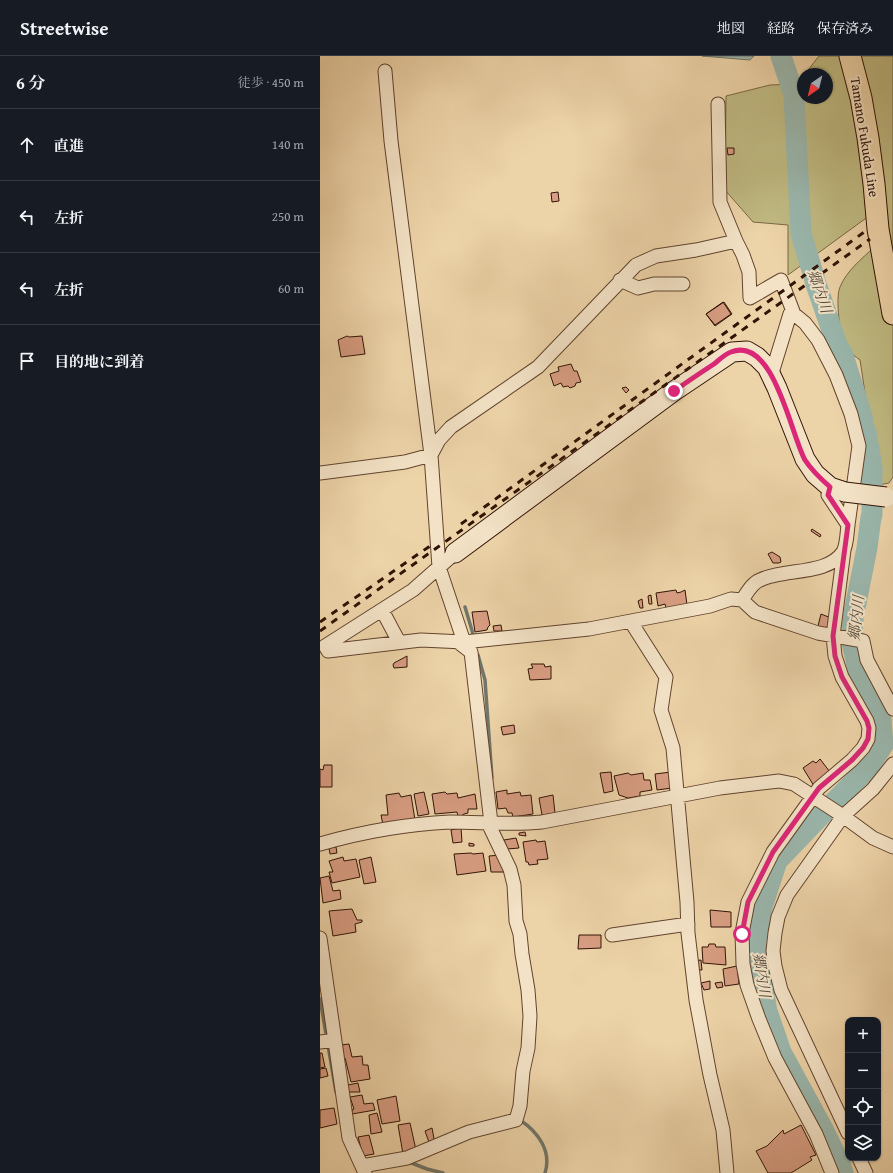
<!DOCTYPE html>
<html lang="ja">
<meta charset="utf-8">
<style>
body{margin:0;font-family:"Gentium Book Plus","Noto Serif JP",serif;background:#20242c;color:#f1f3f6}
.controls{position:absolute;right:12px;bottom:12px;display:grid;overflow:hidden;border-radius:8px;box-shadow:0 1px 3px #0004}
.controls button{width:36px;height:36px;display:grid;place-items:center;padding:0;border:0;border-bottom:1px solid #363941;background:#171b24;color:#f1f3f6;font:20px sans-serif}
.compass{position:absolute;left:477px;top:12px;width:36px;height:36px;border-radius:50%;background:#171b24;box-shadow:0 1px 3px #0004;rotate:215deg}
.stop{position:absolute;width:12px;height:12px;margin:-9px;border:3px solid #db2777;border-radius:50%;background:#fff}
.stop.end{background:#db2777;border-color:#fff;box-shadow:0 1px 4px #0008}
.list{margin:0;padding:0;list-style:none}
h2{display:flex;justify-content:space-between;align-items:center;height:52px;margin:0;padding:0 16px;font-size:17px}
h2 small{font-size:13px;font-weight:400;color:#9ea1a6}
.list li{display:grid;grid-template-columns:26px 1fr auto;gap:12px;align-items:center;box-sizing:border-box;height:72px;padding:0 16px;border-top:1px solid #363941}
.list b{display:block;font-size:15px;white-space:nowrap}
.list em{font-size:13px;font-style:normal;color:#9ea1a6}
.icon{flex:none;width:22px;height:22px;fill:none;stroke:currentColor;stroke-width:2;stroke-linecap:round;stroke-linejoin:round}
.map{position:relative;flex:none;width:573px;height:1117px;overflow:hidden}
header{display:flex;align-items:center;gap:24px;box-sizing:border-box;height:56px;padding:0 20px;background:#171b24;border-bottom:1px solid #363941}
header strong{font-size:19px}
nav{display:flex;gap:22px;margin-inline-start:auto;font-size:14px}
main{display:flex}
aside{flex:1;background:#171b24}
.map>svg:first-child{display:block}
.green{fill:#c0ba82;stroke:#796744}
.water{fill:#9ab7ad;stroke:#70766a}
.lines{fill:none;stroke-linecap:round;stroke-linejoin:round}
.stream{stroke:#70766a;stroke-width:3.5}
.river{stroke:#9ab7ad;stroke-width:21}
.building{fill:#d89d82;stroke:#321406}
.street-casing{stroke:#61442e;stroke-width:15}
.secondary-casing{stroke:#321406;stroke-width:21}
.primary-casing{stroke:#321406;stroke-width:23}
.street{stroke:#f3e2c6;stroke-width:13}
.secondary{stroke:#f3e2c6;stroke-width:19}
.primary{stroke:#edd3a8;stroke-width:21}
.rail{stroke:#321406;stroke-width:3;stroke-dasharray:7 7;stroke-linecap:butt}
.secondary-bridge-casing{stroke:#321406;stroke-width:21;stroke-linecap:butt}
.secondary-bridge{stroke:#f3e2c6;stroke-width:19}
.route{stroke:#db2777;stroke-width:5}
.labels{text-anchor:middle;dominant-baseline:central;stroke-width:4;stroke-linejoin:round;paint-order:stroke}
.street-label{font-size:14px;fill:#321406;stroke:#f3e2c6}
.water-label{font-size:15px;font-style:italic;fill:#564d40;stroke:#f3e2c6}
</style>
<header>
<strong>Streetwise</strong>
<nav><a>地図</a><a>経路</a><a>保存済み</a></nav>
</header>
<main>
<aside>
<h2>6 分<small>徒歩 · 450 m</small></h2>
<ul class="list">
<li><svg class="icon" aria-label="ahead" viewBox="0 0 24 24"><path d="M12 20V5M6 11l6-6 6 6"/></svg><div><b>直進</b></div><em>140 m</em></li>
<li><svg class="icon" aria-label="left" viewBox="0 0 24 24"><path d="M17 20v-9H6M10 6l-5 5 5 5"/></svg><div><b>左折</b></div><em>250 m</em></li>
<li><svg class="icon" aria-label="left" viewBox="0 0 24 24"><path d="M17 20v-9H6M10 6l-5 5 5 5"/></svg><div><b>左折</b></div><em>60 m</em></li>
<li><svg class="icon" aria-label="arrive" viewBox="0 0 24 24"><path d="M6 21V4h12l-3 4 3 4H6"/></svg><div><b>目的地に到着</b></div></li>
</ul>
</aside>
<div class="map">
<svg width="573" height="1117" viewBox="0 0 573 1117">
<rect width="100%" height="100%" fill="#edd3a8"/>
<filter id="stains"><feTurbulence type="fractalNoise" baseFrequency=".005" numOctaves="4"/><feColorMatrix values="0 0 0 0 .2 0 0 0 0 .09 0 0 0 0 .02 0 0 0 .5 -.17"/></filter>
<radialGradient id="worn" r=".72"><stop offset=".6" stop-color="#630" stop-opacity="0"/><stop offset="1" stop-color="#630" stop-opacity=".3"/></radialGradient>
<path class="green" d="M 499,0 L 573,0 L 573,421 L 569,427 L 559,429 L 540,304 C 536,301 529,296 526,292 C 520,281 515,242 520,231 C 527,214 542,203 554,191 L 549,160 L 468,219 L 468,169 L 433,166 L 405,134 L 406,40 L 450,29 L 477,28 L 483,21 L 483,42 L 507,42 L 507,18 L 485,18 Z"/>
<path class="water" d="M 382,0 L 434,0 L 430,4 Z"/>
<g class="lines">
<path class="stream" d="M 145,551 L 153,578
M 158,599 L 165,624 L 172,722
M 0,943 L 16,1036
M 201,1062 L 200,1064 C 218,1076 232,1095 225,1117
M 89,1106 L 107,1113 L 123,1117"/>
<path class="river" d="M 461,0 L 474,39 L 481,177 L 496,228 L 517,289 L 523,299 L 542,360 L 544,373 L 546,376 L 552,412 L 552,459 L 551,461 L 547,492 L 533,562 L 532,586 L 539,618 L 561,664 L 563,689 L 548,712 L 505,755 L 457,805 L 442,851 L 436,885 L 438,907 L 447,955 L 461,996 L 504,1075 L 521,1110 L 523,1117"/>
</g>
<path class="building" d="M 407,92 L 414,92 L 414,98 L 408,99 Z
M 238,136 L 239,145 L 232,146 L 231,137 Z
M 403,246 L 411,258 L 395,269 L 386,258 Z
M 404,246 L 412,258 L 395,270 L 386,258 Z
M 27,280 L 29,281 L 42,280 L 45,298 L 21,301 L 18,284 Z
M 251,308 L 254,315 L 257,315 L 261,326 L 256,327 L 255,330 L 250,332 L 248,330 L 243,331 L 241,327 L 234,330 L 230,318 L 239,315 L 238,311 Z
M 306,331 L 309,334 L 306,337 L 302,332 Z
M 492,473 L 501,479 L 500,481 L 491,475 Z
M 452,496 L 460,501 L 461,506 L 459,507 L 453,507 L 448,498 Z
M 356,534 L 357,537 L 361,536 L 365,534 L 367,549 L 346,552 L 345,548 L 338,550 L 336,537 Z
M 331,539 L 332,548 L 329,548 L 328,540 Z
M 322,543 L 323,552 L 320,552 L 318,545 Z
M 167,555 L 170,569 L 168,571 L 167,574 L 155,576 L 152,556 Z
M 501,558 L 511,562 L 507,576 L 497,574 Z
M 181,569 L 182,575 L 174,575 L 173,570 Z
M 87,600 L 87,611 L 74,612 L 73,609 L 74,607 Z
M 211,608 L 224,608 L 225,611 L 231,610 L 231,623 L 210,624 L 208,613 L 213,612 Z
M 194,669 L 195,677 L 183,679 L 181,671 Z
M 500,703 L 510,716 L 494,730 L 483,712 L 493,705 L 496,707 Z
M 4,709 L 12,709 L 12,731 L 0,731 L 0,713 L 3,714 Z
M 291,716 L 293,735 L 284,737 L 280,717 Z
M 351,716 L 352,732 L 337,734 L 335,718 Z
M 308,717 L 311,719 L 323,717 L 324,724 L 330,724 L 332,734 L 320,736 L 320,740 L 308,742 L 299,739 L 294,720 Z
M 187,734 L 187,738 L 200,736 L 201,740 L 211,739 L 213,758 L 193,761 L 192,757 L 188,757 L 186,752 L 178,753 L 176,736 Z
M 104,736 L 109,758 L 98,760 L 94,738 Z
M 125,736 L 127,738 L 137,737 L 138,742 L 155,738 L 157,753 L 148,753 L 148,757 L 144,758 L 141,760 L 138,760 L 137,756 L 115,758 L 112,738 Z
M 79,737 L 81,741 L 91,739 L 95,764 L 63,769 L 61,759 L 68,759 L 66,739 Z
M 233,739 L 235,757 L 222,759 L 219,742 Z
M 141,772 L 142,786 L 133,787 L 131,774 Z
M 205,776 L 206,780 L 199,779 L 199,777 Z
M 196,782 L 199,792 L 187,793 L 184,784 Z
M 216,784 L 217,786 L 225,785 L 228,803 L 217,804 L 218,808 L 209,809 L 208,806 L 206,806 L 203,786 Z
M 149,787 L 154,788 L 154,790 L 149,790 Z
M 16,791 L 17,797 L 10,798 L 9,792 Z
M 151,797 L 153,798 L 163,797 L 166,815 L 137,819 L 134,798 Z
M 181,799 L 184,816 L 171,816 L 169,800 Z
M 23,801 L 24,805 L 36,803 L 40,821 L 12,827 L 9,816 L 13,816 L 9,805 Z
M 51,801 L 56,826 L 44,828 L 39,804 Z
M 9,820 L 13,835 L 20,834 L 21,843 L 3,847 L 0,822 Z
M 32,853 L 37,864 L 42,864 L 42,866 L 35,868 L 36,876 L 13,880 L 9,855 Z
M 390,854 L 411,856 L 411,871 L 391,871 Z
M 259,879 L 281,879 L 281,892 L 258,893 Z
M 389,888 L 395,888 L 396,891 L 405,891 L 406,909 L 383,907 L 382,891 L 388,891 Z
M 381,904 L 382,914 L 375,914 L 374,905 Z
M 417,910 L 419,928 L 405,930 L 403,913 Z
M 390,925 L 390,933 L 384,934 L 381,927 Z
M 402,926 L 403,931 L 397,932 L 395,927 Z
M 29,988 L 32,1001 L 42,1000 L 43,1009 L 48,1009 L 50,1023 L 31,1026 L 25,1002 L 23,1003 L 21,989 Z
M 0,997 L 2,997 L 5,1011 L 0,1012 Z
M 6,1012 L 8,1020 L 0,1022 L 0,1013 Z
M 38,1027 L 40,1036 L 28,1036 L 28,1029 Z
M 42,1039 L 44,1048 L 53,1047 L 55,1054 L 32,1058 L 32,1054 L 34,1053 L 30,1041 Z
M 76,1040 L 80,1065 L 62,1068 L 57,1044 Z
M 14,1052 L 17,1068 L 0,1072 L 0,1054 Z
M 57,1057 L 62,1076 L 51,1078 L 49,1059 Z
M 90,1067 L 96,1094 L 83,1098 L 78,1069 Z
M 481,1069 L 496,1099 L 490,1101 L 492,1104 L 471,1117 L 448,1117 L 436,1095 L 447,1090 L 463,1074 L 464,1078 Z
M 112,1072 L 115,1088 L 110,1089 L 105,1075 Z
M 49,1079 L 54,1098 L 43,1100 L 38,1081 Z"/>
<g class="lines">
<g class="street-casing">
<path id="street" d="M 65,15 L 71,85 L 111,399 L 119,511 L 144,586
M 416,185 L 423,199 L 429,216 L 430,242 L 461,224 L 474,258
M 300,224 L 318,232 L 334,228 L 363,228
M 451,320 L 470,258 L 474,258 L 485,267 L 498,284 L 516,319 L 531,358 L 539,390 L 528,469
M 0,417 L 85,406 L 111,399 L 119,384 L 131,371 L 218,311 L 316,209 L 336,200 L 376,194 L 416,185 L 400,146 L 398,48
M 135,497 L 93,534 L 5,590 L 8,595 L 101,584 L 144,586 L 269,573 L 390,550 L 411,543 L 422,544 L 435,556 L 498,577 L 543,585 L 547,604 L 573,653
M 422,544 C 427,537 432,527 440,524 C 463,512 507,520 523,496 C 527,489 527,476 528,469 L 508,439 L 510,431
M 62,554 L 79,586
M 311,566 L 346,621 L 341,654 L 353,692 L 367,846 L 368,877 L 376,944 L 390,1019 L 403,1074 L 407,1117
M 138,586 L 151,596 L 171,767
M 0,788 C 42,776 87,768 130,766 C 161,766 192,769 222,766 L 400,732 L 459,725 L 474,728 L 523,760 L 553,782 L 573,791
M 292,879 L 368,868
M 0,882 L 29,1082 L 45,1117
M 0,986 L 14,984
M 528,1077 L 461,934 L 455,910 L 453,895 L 455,877 L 458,861 L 467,839 L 523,760 L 553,733 L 573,708
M 539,1102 L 546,1117
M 42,1110 L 87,1102 L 149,1076 L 196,1064 L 200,1050 L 203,1015 L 208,992 L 210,960 L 208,934 L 202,898 L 200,878 L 196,865 L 194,829 L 190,813 L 168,767
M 512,1117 L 496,1078 L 455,1002 L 439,963 L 427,929 L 423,908 L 422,877 L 428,846 L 453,796 L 499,732 L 532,704 L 543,692 L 548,683 L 549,672 L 547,665 L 522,621 L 515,600 L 513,580 L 524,494"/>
</g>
<g class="secondary-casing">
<path id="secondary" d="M 135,497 L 354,335 L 412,296 L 427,295 L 437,301 L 447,311 L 457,332 L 485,403 L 495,418 L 510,431 L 525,436"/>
</g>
<g class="primary-casing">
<path id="primary" d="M 530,0 L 541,42 L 548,82 L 554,128 L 558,173 L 573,258"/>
</g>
<use href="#street" class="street"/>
<use href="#secondary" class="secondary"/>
<use href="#primary" class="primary"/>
<path class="rail" d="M 141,468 L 547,174
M 0,566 L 110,490
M 0,575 L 550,183"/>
<g class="secondary-bridge-casing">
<path id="secondary-bridge" d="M 525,436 L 566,441"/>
</g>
<use href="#secondary-bridge" class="secondary-bridge"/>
</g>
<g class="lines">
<path class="route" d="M 354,335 C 367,326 380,317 394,308 C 399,304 405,298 411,296 C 454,279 471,380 485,404 C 492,415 501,423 510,431 L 508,439 L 528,469 L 513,580 L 515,600 L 522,621 L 547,665 L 549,672 L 548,683 L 543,692 L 532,704 L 499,732 L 453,796 L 428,846 L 422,878"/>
</g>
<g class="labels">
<g class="street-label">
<text transform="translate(545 81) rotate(81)">Tamano Fukuda Line</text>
</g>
<g class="water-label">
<text transform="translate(500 235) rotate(71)">郷内川</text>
<text transform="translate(536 562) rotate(-84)">郷内川</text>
<text transform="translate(442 919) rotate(81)">郷内川</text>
</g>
</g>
<rect width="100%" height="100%" filter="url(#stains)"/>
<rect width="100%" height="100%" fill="url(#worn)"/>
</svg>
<div class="controls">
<button>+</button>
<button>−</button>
<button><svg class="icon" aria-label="locate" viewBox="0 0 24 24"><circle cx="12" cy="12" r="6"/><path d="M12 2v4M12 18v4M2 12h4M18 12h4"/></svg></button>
<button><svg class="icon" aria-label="layers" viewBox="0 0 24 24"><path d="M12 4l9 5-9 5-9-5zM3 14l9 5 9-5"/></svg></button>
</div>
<svg class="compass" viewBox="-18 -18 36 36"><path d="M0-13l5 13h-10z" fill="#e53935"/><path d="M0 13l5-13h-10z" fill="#9ea1a6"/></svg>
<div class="stop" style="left:422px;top:878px"></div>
<div class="stop end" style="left:354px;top:335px"></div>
</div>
</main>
